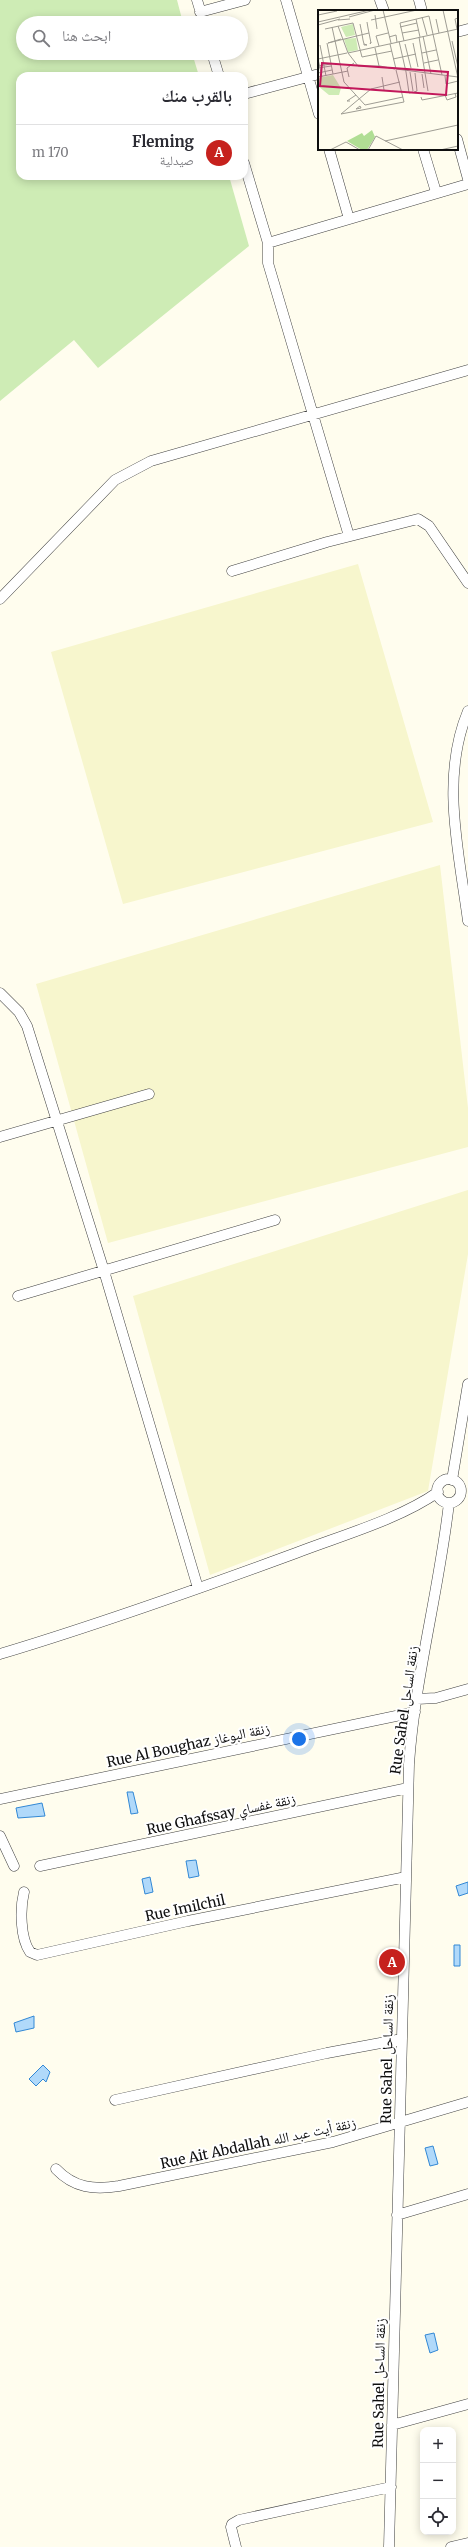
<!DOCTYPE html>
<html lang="ar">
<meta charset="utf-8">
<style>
body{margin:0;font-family:Merriweather,"Noto Naskh Arabic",serif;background:#f7f7f7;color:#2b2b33;direction:rtl}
.controls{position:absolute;right:12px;bottom:12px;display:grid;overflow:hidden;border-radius:8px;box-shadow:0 2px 10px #0003}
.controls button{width:36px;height:36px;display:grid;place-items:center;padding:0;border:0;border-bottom:1px solid #e1e1e2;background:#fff;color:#2b2b33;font:20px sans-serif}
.you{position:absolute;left:299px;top:1739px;width:14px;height:14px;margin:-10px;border:3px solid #fff;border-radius:50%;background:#1a73e8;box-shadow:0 0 0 6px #1a73e833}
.badge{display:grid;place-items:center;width:26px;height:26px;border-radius:50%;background:#c6211d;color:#fff;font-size:13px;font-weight:700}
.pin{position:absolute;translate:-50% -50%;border:2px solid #fff;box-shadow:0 1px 4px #0006}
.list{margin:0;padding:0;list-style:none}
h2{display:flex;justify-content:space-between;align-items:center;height:52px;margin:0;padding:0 16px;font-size:17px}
h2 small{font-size:13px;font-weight:400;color:#7c7c81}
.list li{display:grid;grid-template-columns:26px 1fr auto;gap:12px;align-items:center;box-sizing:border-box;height:56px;padding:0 16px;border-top:1px solid #e1e1e2}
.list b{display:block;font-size:15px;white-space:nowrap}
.list p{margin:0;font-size:13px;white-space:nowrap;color:#7c7c81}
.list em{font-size:13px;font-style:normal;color:#7c7c81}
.icon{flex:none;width:22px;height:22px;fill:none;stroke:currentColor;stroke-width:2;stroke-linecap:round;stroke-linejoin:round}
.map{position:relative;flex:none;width:468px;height:2547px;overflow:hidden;direction:ltr}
.search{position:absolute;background:#fff;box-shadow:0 2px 10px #0003;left:16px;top:16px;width:232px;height:44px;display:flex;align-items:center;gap:10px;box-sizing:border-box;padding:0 14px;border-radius:22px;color:#7c7c81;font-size:15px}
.panel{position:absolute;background:#fff;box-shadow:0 2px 10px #0003;left:16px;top:72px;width:232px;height:108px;border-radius:12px;direction:rtl}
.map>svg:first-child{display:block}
.farmland{fill:#f7f6cd}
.green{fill:#ceecb5}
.water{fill:#b0d9fa;stroke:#3288d5}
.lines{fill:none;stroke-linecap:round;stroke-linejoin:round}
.minor-casing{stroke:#414141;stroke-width:11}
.minor{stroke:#fff;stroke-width:10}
.labels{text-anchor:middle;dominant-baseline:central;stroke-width:4;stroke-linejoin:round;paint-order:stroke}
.street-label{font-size:14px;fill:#0e0e0e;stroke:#fff}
.inset-road{fill:none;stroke:#9f9d94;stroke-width:1}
.view{fill:#c2185b;fill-opacity:0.15;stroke:#c2185b;stroke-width:2}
.inset-edge{fill:none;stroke:#0e0e0e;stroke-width:2}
</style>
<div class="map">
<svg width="468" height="2547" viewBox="0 0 468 2547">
<rect width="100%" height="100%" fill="#fffdee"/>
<path class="farmland" d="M 358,564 L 433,822 L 123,904 L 51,652 Z
M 440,865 L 468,1108 L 468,1147 L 108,1243 L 36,984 Z
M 468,1190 L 468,1254 L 428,1491 L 210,1575 L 133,1296 Z"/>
<path class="green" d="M 0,0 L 177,0 L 183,23 L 23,23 L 23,53 L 192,53 L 199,76 L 20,76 L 20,176 L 229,176 L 249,246 L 98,368 L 74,340 L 0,401 Z"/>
<path class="water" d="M 127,1792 L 133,1792 L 138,1813 L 131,1814 Z
M 42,1803 L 45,1816 L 18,1818 L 16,1808 Z
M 196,1860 L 199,1876 L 189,1878 L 186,1861 Z
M 150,1877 L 153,1892 L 145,1894 L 142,1879 Z
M 468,1882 L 468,1893 L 459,1896 L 456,1886 Z
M 454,1945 L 460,1945 L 460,1966 L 454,1966 Z
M 34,2016 L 34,2028 L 16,2032 L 14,2023 Z
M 43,2065 L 50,2072 L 46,2082 L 43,2079 L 36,2086 L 29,2079 Z
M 433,2146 L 438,2164 L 430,2166 L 425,2148 Z
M 434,2333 L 438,2350 L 430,2353 L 425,2335 Z"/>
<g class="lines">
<g class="minor-casing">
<path id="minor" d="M 197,0 L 204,23
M 286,0 L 319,114
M 380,0 L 384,11
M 419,0 L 422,11
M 200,12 L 245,0
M 457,32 L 468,29
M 212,53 L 219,76
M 244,94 L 319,74
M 457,139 L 468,179
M 329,149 L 349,219
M 423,149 L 436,192
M 244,163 L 268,243 L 268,263 L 349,536
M 268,243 L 468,184
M 232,571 L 327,542 L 418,519 L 429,526 L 468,583
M 0,599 L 115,480 L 151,461 L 468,370
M 468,711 C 440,778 459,852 468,921
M 0,993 L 19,1012 L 27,1026 L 104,1271 L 198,1588
M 0,1137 L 149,1094
M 18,1296 L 275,1220
M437 1491a12 12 0 1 1 24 0a12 12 0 1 1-24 0Z
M 452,1480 L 468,1384
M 0,1654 C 100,1624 198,1589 296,1553 C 340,1536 400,1519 438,1492
M 417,1699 L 436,1698 L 468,1689
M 0,1799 L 415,1712
M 0,1836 L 14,1866
M 40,1866 L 408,1788
M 24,1892 C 20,1908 20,1938 30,1952 L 37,1955 L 188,1921 L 406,1877
M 115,2100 L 327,2053 L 402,2039
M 56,2169 C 74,2188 94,2190 119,2186 L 333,2142 L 468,2102
M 397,2215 L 468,2194
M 392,2425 L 468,2404
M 236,2547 L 231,2527 L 232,2524 L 239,2520 L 391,2487
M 389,2547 L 409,1764 C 415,1677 439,1591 449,1503
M 451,2547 L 468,2543"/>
</g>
<use href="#minor" class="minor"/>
</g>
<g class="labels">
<g class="street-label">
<text transform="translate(404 1710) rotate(-82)">Rue Sahel زنقة الساحل</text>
<text transform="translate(188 1745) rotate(-12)">Rue Al Boughaz زنقة البوغاز</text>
<text transform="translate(221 1814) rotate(-12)">Rue Ghafssay زنقة غفساي</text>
<text transform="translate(185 1908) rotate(-12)">Rue Imilchil</text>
<text transform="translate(387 2059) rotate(-89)">Rue Sahel زنقة الساحل</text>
<text transform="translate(258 2143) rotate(-12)">Rue Ait Abdallah زنقة أيت عبد الله</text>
<text transform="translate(379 2383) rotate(-89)">Rue Sahel زنقة الساحل</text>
</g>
</g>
<g transform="translate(318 10)">
<rect width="140" height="140" fill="#fffdee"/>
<path d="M 35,14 L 37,25 L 28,27 L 23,17 ZM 38,28 L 40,40 L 30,42 L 26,29 ZM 15,65 L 23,78 L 21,85 L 11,85 L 0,76 L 0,68 Z" fill="#ceecb5"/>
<path d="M 54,120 L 57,127 L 49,140 L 44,140 L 29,131 L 44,123 L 46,126 Z" fill="#b0de94"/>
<path class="inset-road" d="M 65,0 L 73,33M 125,0 L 140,68M 0,5 L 19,1M 57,5 L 59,19M 31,7 L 57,0M 104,7 L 109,25M 98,9 L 102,27M 118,9 L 121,23M 20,10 L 32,9M 53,10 L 99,0M 0,12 L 52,0M 49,12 L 50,18 L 53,33 L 52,34 L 53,32M 42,14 L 44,24 L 45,30 L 46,34 L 46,35 L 49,35 L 46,34M 0,15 L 22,9M 20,16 L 30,43M 14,17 L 26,72 L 47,95M 82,17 L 99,13M 7,19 L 35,13 L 44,47 L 74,41M 139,19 L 137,9 L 140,8M 84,23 L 101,20M 105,26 L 113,64M 71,27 L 78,25 L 79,32M 101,27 L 110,81M 23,29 L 10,33 L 51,23M 81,31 L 88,62M 86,31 L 82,13 L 111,6 L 124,65M 134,31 L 140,57M 9,33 L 15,64M 95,33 L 100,57M 72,34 L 78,59M 87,34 L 93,58M 2,35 L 8,66M 61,36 L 58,26 L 70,23M 57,38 L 61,56M 30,43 L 140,19M 30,43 L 40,56 L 62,56 L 77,59M 104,43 L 118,40M 0,49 L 29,43M 0,49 L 4,67M 75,49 L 98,44M 106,53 L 120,50M 0,56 L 13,54M 0,58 L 13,56M 78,59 L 140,67M 88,62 L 91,83 L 95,82M 92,62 L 95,81M 0,63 L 14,60M 104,64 L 106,78M 127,66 L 128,74 L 140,71M 0,67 L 30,61M 31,67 L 29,58 L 36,53M 64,67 L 66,80M 96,82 L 99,81 L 97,63M 127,85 L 129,90 L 138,87 L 137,83M 103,87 L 104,90 L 140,83M 32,91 L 29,91 L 38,85M 47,95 L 85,87M 42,96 L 43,98 L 38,99 ZM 23,104 L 86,92 L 78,60M 23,104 L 53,79 L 82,72M 67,131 L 140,115M 12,140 L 28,132 L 42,140M 50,140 L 58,126 L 85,140M 122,140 L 140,136"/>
<path class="view" d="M 4,53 L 130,62 L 128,85 L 2,76 Z"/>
<rect width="140" height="140" class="inset-edge"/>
</g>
</svg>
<div class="controls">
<button>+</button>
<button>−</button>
<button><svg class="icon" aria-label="locate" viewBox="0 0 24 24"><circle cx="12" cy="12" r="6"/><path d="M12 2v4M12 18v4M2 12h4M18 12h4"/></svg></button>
</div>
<div class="you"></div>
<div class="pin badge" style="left:392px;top:1962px">A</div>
<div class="search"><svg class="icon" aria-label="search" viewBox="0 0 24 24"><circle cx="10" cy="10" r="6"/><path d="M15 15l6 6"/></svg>ابحث هنا</div>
<section class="panel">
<h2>بالقرب منك<small></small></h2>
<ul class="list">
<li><span class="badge">A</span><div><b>Fleming</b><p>صيدلية</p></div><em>170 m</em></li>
</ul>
</section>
</div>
